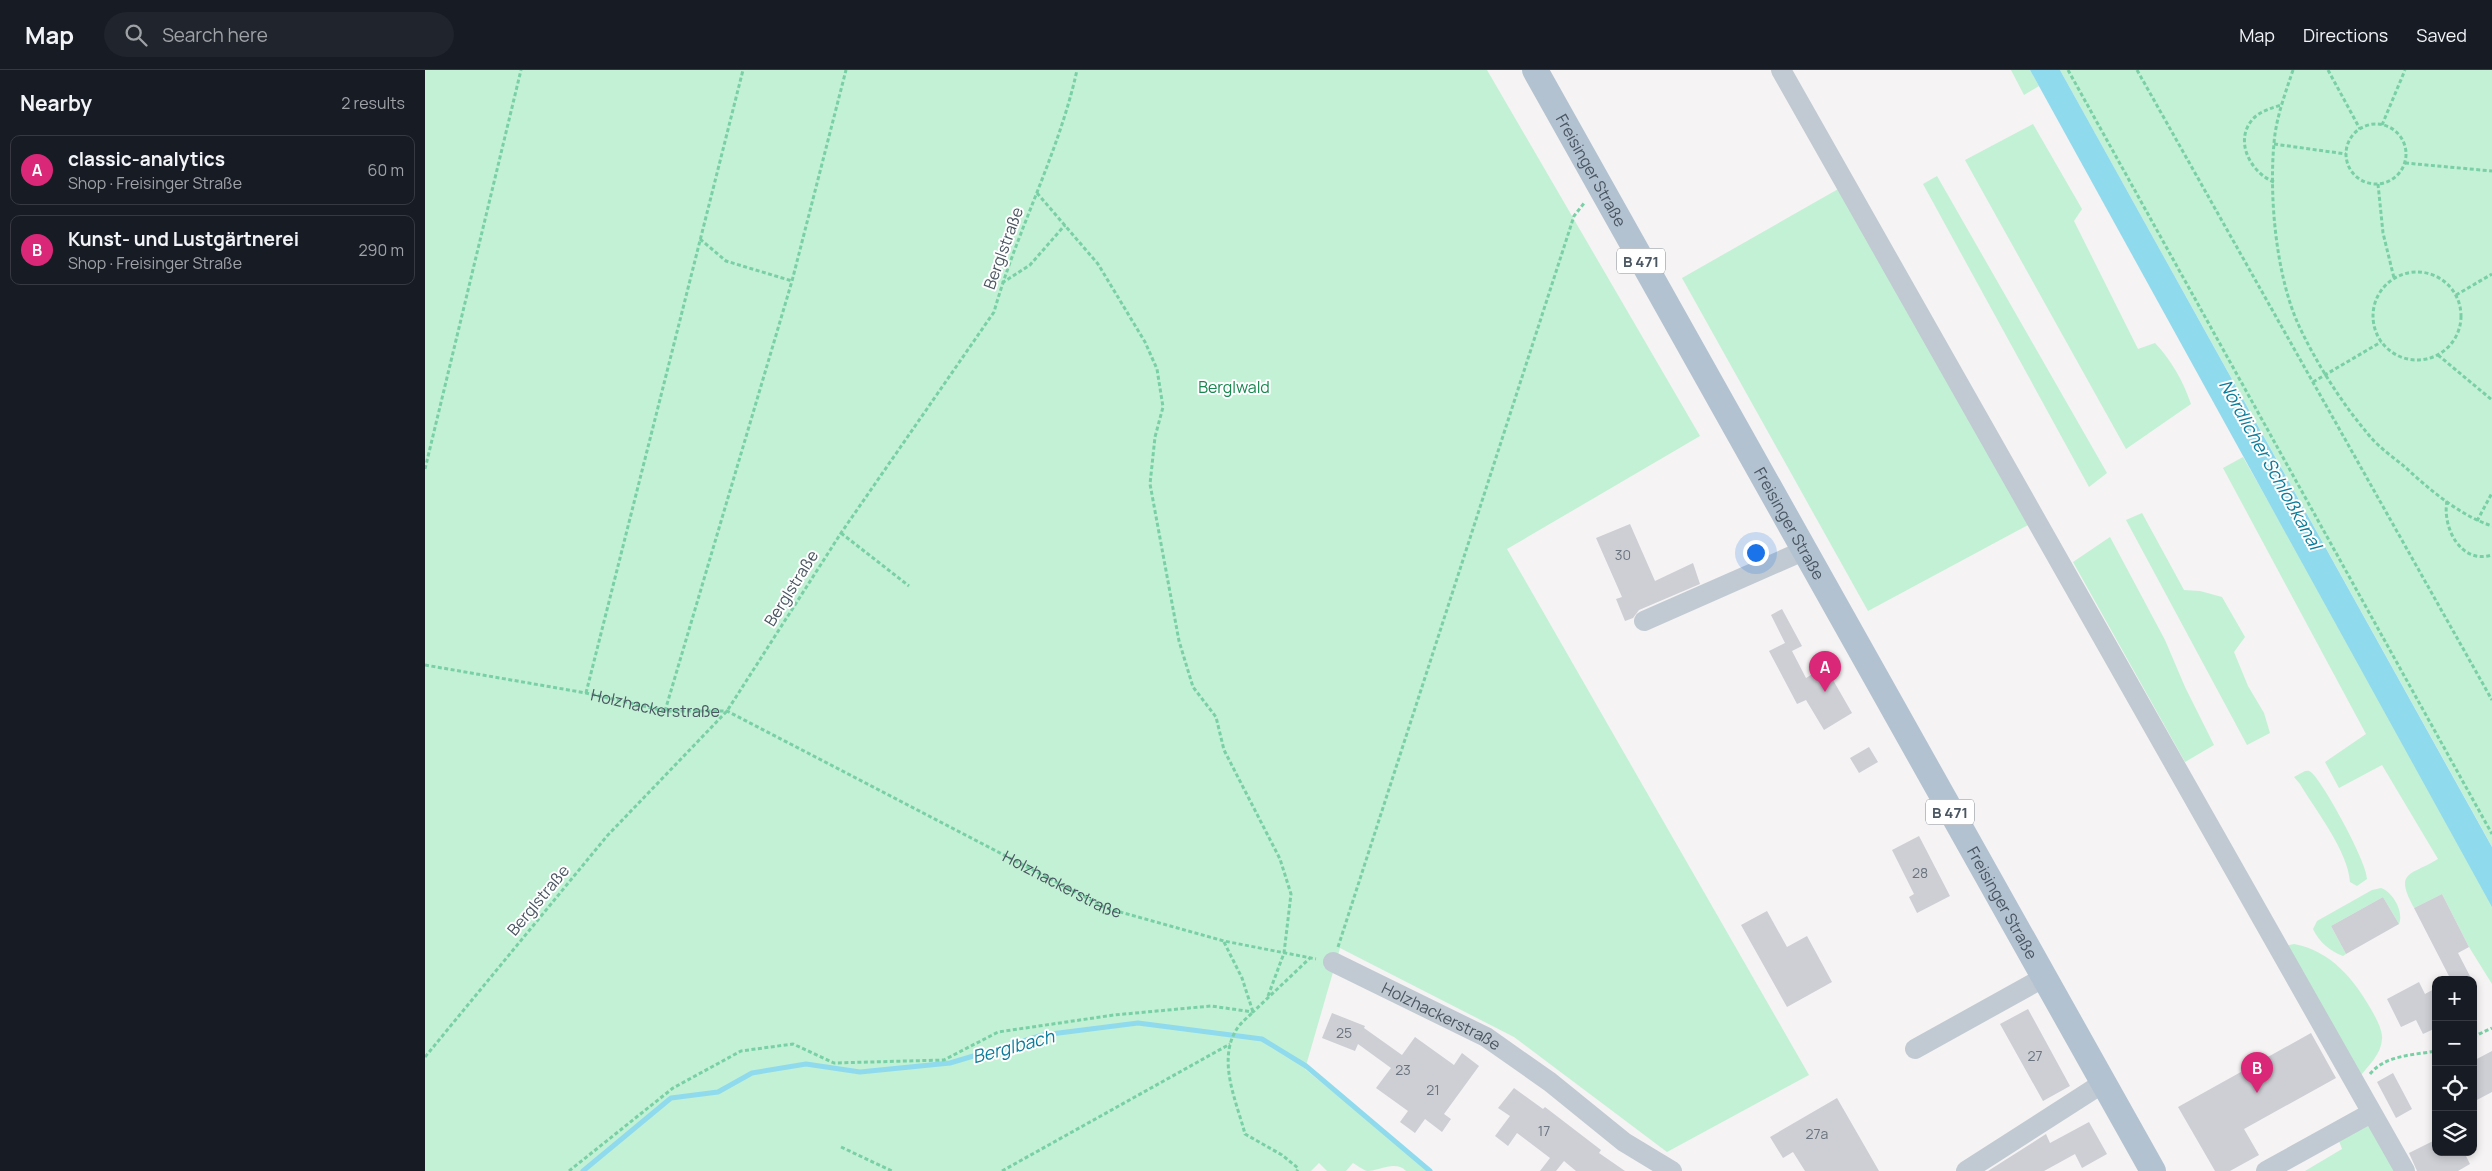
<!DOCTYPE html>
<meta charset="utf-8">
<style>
body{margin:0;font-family:Manrope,sans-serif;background:#20242c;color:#f1f3f6}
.controls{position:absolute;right:15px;bottom:15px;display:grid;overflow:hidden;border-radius:10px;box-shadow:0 2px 8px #0003}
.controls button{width:45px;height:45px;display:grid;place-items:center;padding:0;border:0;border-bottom:1px solid #363941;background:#171b24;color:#f1f3f6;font:25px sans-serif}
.you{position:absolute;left:1330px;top:482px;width:18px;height:18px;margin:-12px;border:4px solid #fff;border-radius:50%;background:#1a73e8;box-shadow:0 0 0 8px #1a73e833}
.badge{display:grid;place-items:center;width:32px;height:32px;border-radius:50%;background:#db2777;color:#fff;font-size:16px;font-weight:700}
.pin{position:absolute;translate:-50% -41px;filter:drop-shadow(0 1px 2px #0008)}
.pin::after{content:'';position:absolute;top:26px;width:18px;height:15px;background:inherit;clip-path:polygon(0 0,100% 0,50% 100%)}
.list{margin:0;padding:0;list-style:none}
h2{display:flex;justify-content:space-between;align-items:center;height:65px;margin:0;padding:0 20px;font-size:21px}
h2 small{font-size:16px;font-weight:400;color:#9ea1a6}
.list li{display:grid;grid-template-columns:32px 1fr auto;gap:15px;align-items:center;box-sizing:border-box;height:70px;margin:0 10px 10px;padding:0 10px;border:1px solid #363941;border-radius:10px}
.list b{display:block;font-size:19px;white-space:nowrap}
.list p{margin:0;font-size:16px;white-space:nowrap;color:#9ea1a6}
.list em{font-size:16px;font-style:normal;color:#9ea1a6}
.icon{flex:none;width:28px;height:28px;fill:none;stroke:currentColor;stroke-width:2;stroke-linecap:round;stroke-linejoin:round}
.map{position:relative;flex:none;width:2067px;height:1101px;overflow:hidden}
header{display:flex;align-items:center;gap:30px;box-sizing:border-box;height:70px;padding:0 25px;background:#171b24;border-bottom:1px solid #363941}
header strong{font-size:24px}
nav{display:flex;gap:28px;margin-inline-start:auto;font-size:18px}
.search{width:350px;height:45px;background:#20242c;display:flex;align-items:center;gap:12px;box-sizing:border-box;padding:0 18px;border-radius:28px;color:#9ea1a6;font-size:19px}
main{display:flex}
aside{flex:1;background:#171b24}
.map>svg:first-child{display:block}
.green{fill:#c3f1d5}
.water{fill:#90daee}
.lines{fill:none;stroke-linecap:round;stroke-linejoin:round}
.stream{stroke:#90daee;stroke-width:5}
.building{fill:#cdcfd5}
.path{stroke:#7ad0a6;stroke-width:3;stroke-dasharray:4 2.5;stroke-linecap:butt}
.minor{stroke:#c1cad2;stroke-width:20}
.major{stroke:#b3c2d1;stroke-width:26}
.labels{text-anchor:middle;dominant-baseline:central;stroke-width:4;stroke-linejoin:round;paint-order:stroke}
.number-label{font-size:14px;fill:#6b747e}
.shield{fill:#fff;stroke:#808990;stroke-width:1}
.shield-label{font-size:15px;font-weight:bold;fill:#4a5661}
.street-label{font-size:16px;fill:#4a5661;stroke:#fff}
.park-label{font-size:16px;fill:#17864f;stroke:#fff}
.water-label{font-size:18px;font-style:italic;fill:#0c7c9b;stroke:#fff}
</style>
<header>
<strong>Map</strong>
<div class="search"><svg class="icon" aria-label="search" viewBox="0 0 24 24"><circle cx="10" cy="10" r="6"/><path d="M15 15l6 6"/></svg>Search here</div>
<nav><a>Map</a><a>Directions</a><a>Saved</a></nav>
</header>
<main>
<aside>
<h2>Nearby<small>2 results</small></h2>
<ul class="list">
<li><span class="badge">A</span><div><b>classic-analytics</b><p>Shop · Freisinger Straße</p></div><em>60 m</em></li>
<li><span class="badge">B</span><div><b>Kunst- und Lustgärtnerei</b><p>Shop · Freisinger Straße</p></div><em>290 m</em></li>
</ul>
</aside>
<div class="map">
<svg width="2067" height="1101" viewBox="0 0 2067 1101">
<rect width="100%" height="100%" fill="#f5f3f3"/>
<path class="green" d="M 0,0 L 1062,0 L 1275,366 L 1082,479 L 1384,1005 L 1242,1082 L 1089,967 L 915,878 L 880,999 L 1005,1101 L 981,1101 C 970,1090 955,1101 942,1101 C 938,1100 932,1095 928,1093 L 921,1101 L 902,1101 L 894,1093 L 886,1101 L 0,1101 Z
M 1586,0 L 1605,0 L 1614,16 L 1599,25 Z
M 1635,0 L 2067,0 L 2067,777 L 2060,764 Z
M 1608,54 L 1657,139 L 1649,151 L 1713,279 L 1730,273 C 1747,291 1758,311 1766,334 L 1701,379 L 1540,90 Z
M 1512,106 L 1682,403 L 1664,417 L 1498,114 Z
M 1415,118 L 1603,455 L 1443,541 L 1257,208 Z
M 1818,387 L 2067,824 L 2067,914 L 2044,877 L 2017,824 L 1989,838 C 1969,801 1985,806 2013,789 L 1957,695 L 1914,718 L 1900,692 L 1941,664 L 1798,398 Z
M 1717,443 L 1759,520 L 1775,521 L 1797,527 L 1820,567 L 1809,582 L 1823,616 L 1839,643 L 1845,663 L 1822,675 L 1701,450 Z
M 1685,467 L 1740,570 L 1760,617 L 1789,675 L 1760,692 L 1648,492 Z
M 1880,701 C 1884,701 1883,700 1887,703 C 1899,714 1943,794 1942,809 L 1932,816 L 1925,812 C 1923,781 1891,741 1875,714 L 1869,707 Z
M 1956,818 C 1968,822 1979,842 1974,854 L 1958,827 L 1906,856 L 1921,884 L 1918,886 C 1905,881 1894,872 1888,859 L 1892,851 L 1947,820 Z
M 1869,874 C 1906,881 1929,909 1947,941 C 1951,948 1958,961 1957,969 C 1956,984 1945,994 1936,1005 L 1860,876 Z
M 1941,1052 L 1973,1101 L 1880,1101 L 1917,1079 L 1914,1071 Z"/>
<path class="water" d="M 1605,0 L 1635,0 L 2067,777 L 2067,837 Z"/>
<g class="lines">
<path class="stream" d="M 158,1101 L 246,1028 L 293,1022 L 327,1003 L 381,994 L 435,1002 L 525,993 L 618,965 L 713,953 L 837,969 L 881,996 L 1005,1101"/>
</g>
<path class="building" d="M 1205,454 L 1230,511 L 1268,493 L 1275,514 L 1214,540 L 1208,548 L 1200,551 L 1191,529 L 1197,527 L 1171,468 Z
M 1357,539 L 1377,576 L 1367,581 L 1381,608 L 1400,596 L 1427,643 L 1399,660 L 1381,630 L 1372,634 L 1344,581 L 1360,573 L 1346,545 Z
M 1444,677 L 1453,692 L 1434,703 L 1425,688 Z
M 1494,766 L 1525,826 L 1492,843 L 1484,827 L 1489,824 L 1467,780 Z
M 2017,824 L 2044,877 L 2033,883 L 2047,910 L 2026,910 L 1989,838 Z
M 1958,827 L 1974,854 L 1921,884 L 1906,856 Z
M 1342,841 L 1362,877 L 1382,866 L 1407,912 L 1362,937 L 1316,855 Z
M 1994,912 L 2000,924 L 2011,918 L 2011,958 L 1998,964 L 1991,950 L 1976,957 L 1962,929 Z
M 1603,939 L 1645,1016 L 1618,1031 L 1575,954 Z
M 907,943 L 940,956 L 939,958 L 977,985 L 990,967 L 1029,995 L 1037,983 L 1054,996 L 1019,1044 L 1026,1049 L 1017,1062 L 1000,1049 L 990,1063 L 975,1052 L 983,1041 L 951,1018 L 966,998 L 933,974 L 930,981 L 897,968 Z
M 1886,963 L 1911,1008 L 1819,1059 L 1834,1085 L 1805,1101 L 1790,1101 L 1753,1037 Z
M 2067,981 L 2067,1022 L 2048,1032 L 2048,991 Z
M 1968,1003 L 1987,1039 L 1971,1048 L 1952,1012 Z
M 1089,1018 L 1118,1039 L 1120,1037 L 1176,1080 L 1174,1083 L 1200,1101 L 1151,1101 L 1139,1091 L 1131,1101 L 1115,1101 L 1125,1088 L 1092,1063 L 1083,1076 L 1070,1066 L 1085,1046 L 1073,1038 Z
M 1412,1028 L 1454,1101 L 1380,1101 L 1368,1082 L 1358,1088 L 1345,1067 Z
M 1664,1052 L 1682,1084 L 1657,1098 L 1650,1084 L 1619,1101 L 1563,1101 L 1621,1064 L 1625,1073 Z
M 2008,1071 L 2011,1082 L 2039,1082 L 2045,1094 L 2033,1101 L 1992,1101 L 1984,1083 Z"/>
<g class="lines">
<g class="path">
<path d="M 1643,0 L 2067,764"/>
<path d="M 1712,0 L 2067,630"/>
<path d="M 1868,0 C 1860,24 1851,48 1849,73 C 1844,127 1851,206 1874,256 C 1892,294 1916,332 1943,364 C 1953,377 1968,387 1980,397 C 2005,420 2034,445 2067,456"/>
<path d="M 1903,0 L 1935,59"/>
<circle cx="1951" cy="84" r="30"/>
<path d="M 1957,55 L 1980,0"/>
<path d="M 1849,74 L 1921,84"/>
<path d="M 1980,93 L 2067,101"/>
<path d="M 1849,112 C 1824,102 1807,67 1831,46 C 1839,40 1847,38 1856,35"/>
<path d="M 1953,114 L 1958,163 L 1969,208"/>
<path d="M 612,123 L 673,194 L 720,272 L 732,299 L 738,337 L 730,367 L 725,414 L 754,571 L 768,617 L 791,647 L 799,680 L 855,789 L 866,824 L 859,883 L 843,926"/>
<path d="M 275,169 L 301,191 L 367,211"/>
<circle cx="1992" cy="246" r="44"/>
<path d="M 577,213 L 605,195 L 640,155"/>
<path d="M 2031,225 L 2067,204"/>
<path d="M 2013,285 L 2067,330"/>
<path d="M 1888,312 L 1956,272"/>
<path d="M 0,399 L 96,0"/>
<path d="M 2022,431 C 2017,456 2035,495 2067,485"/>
<path d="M 2052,451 L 2067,423"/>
<path d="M 416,463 L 484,516"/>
<path id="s1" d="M 0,595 L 161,623 L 240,641 L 302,641 L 681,838 L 799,871 L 891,889"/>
<path d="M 161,623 L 318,0"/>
<path d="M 240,641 L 367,211 L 421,0"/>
<path d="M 799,872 L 817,908 L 828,942 C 822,948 814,954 810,962 C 793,993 812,1033 820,1064 L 857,1085 L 873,1098 L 872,1101"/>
<path d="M 913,877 L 1149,146 L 1160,132"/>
<path d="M 2048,967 L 2067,958"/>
<path d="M 0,987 L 182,766 L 302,641 L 416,463 L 569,242 C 592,160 634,83 652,0"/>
<path d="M 1945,1004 C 1960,985 1989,985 2011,981"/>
<path d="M 416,1077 L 467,1101"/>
<path d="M 144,1101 L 248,1018 L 316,981 L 368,974 L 409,993 L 519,990 L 573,962 L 689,945 L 786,936 L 828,942 L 885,888"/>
<path d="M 577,1101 L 805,974"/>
</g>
<g class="minor">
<path d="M 1356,0 L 1980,1101"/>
<path d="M 1219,551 L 1378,481"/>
<path id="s2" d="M 908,892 L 1061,967 L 1125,1012 L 1199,1072 L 1247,1101"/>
<path d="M 1490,979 L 1618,908"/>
<path d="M 1541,1101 L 1678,1013"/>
<path d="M 1841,1101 L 1946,1043"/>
</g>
<path class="major" id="s3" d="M 1110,0 L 1728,1101"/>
</g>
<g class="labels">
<g class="number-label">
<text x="1198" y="484">30</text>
<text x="1495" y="802">28</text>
<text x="919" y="962">25</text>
<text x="1610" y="985">27</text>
<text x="978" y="999">23</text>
<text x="1008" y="1019">21</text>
<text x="1119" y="1060">17</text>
<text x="1392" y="1063">27a</text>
</g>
<g class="shield">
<rect x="1192" y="178.5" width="48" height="25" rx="4"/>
<rect x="1501" y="729.5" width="48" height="25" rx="4"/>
</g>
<g class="shield-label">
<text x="1216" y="191">B 471</text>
<text x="1525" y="742">B 471</text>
</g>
<g class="street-label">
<text stroke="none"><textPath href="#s3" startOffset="115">Freisinger Straße</textPath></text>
<text transform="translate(578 178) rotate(-70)">Berglstraße</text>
<text stroke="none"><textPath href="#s3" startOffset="520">Freisinger Straße</textPath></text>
<text transform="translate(366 518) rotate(-58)">Berglstraße</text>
<text stroke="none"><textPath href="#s1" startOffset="234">Holzhackerstraße</textPath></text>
<text stroke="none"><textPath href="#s1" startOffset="684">Holzhackerstraße</textPath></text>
<text transform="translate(113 830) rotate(-50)">Berglstraße</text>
<text stroke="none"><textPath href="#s3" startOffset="955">Freisinger Straße</textPath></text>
<text stroke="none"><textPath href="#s2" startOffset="121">Holzhackerstraße</textPath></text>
</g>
<g class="park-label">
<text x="809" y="317">Berglwald</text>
</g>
<g class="water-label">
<text transform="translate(1846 394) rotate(61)">Nördlicher Schloßkanal</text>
<text transform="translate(588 976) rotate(-15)">Berglbach</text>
</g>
</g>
</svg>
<div class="controls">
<button>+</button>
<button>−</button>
<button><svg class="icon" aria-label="locate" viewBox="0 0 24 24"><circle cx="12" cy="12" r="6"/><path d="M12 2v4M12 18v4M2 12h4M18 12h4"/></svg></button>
<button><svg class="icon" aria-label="layers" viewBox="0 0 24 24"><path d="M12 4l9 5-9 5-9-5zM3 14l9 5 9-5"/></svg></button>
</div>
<div class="you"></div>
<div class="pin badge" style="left:1400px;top:622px">A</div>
<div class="pin badge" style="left:1832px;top:1023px">B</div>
</div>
</main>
